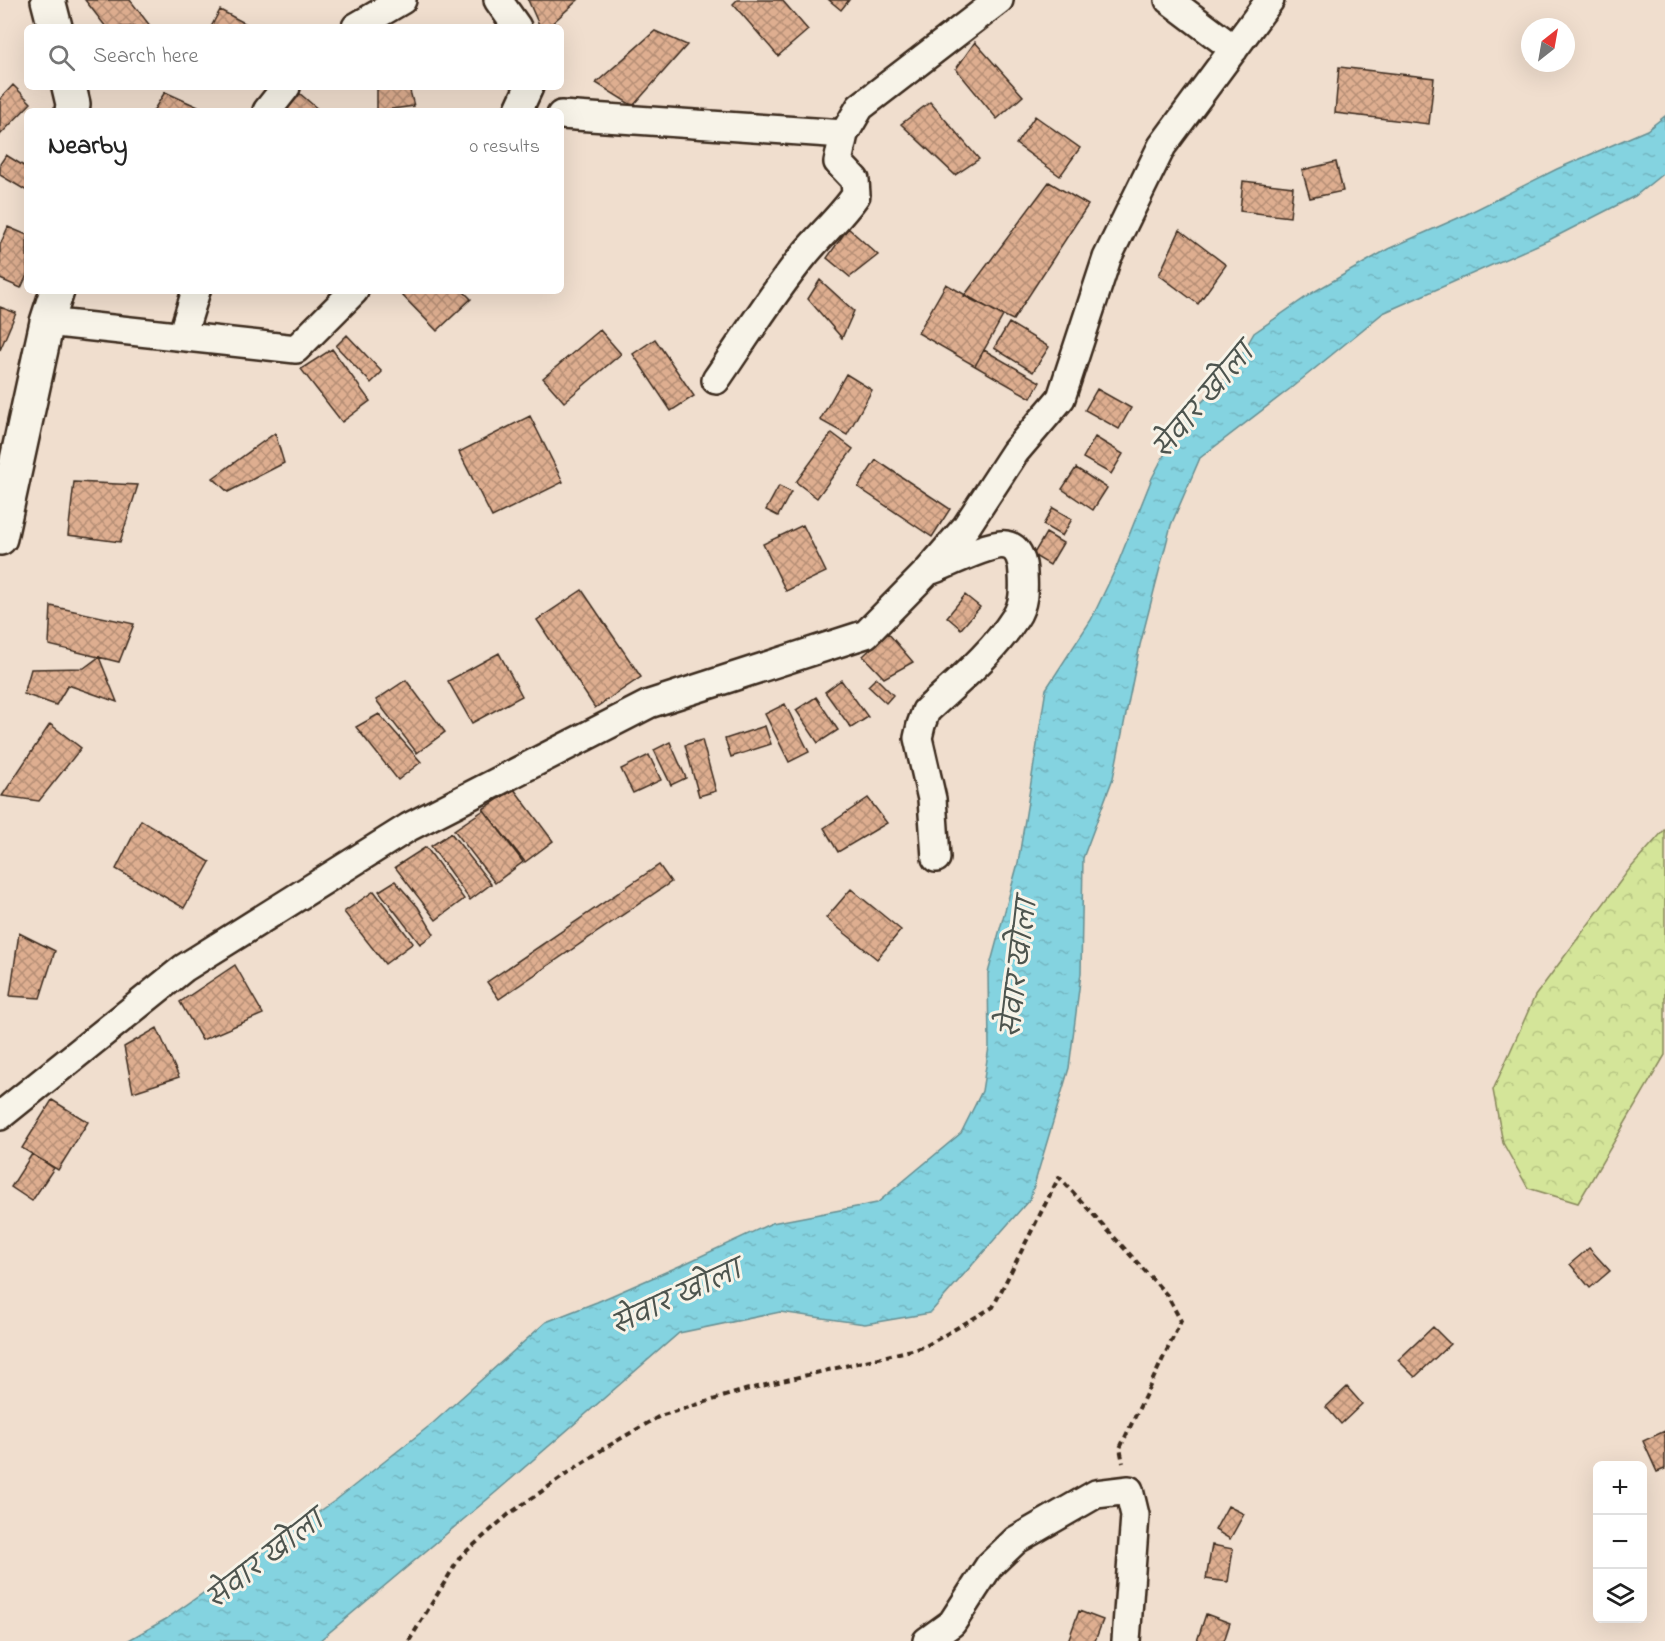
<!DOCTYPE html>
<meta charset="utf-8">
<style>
body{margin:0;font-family:"Indie Flower","Playpen Sans Deva",sans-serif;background:#f6f6f6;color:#222}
.controls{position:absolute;right:18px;bottom:18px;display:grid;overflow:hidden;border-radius:9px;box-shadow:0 6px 24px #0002}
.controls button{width:54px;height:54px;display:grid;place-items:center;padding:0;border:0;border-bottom:2px solid #e0e0e0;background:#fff;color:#222;font:30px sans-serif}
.compass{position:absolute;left:1521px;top:18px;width:54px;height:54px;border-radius:50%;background:#fff;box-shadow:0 6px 24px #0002;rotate:31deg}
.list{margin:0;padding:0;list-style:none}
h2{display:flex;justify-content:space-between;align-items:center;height:78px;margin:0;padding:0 24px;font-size:26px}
h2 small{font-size:20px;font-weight:400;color:#767676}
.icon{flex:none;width:33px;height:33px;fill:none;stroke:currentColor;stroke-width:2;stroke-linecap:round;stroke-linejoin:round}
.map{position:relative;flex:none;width:1665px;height:1641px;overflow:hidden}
.search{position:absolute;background:#fff;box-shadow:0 6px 24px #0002;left:24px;top:24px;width:540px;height:66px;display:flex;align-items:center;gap:15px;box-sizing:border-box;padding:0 21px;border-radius:9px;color:#767676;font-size:22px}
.panel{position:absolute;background:#fff;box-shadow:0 6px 24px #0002;left:24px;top:108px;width:540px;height:186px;border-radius:9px}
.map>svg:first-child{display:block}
.forest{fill:url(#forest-crowns);stroke:#88885c;stroke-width:1.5}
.water{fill:url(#water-ripples);stroke:#678f92;stroke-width:1.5}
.building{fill:url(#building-cross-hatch);stroke:#3b2a1e;stroke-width:1.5}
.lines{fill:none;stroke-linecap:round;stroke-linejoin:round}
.minor-casing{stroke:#3b2a1e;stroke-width:32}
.tertiary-casing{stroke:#3b2a1e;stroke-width:38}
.path{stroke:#3b2a1e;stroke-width:4;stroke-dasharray:6 4.5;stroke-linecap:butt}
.minor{stroke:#f7f3e8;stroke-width:27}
.tertiary{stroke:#f7f3e8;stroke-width:33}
.labels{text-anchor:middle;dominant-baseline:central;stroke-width:6;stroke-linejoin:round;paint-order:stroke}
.water-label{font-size:26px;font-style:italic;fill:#4d544e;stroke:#f7f3e8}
</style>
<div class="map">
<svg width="1665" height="1641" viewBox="0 0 1665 1641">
<defs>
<pattern id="forest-crowns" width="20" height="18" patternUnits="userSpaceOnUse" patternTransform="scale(1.5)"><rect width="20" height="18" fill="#d4e599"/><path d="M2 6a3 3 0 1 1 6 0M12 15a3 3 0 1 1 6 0" fill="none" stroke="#b7c583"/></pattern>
<pattern id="water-ripples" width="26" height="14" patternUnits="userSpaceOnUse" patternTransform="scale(1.5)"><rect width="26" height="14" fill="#84d3e0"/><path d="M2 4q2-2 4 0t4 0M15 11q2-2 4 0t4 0" fill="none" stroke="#73b5c0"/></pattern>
<pattern id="building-cross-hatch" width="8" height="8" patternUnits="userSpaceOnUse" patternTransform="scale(1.5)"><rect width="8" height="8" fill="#deae90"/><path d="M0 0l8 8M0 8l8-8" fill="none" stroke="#b58e75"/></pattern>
</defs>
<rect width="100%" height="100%" fill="#f0dece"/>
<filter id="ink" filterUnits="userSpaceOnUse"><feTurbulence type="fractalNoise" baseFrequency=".0167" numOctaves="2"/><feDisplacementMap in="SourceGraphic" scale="12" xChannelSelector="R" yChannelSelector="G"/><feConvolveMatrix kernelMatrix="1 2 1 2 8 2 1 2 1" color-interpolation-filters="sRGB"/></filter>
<g filter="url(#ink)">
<path class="forest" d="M 1665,829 L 1665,1055 L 1578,1203 L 1528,1188 L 1503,1143 L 1493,1090 L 1535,996 L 1628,871 Z"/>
<path class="water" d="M 1665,116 L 1665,172 L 1635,196 L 1551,239 L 1383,313 L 1291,388 L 1200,458 L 1171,525 L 1140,645 L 1113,778 L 1083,858 L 1081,973 L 1069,1068 L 1030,1199 L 930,1313 L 865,1324 L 780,1312 L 679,1333 L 496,1492 L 319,1641 L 127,1641 L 166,1619 L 336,1500 L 433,1423 L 546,1322 L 597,1302 L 684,1264 L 772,1223 L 877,1203 L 961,1133 L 982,1091 L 989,1047 L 988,973 L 1018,863 L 1046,689 L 1091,620 L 1116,568 L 1152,478 L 1181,423 L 1231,373 L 1254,333 L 1312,293 L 1388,249 L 1465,215 L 1557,169 L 1647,130 Z"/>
<path class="building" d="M 85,0 L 130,0 L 151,27 L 106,27 Z
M 528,0 L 578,0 L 548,27 L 540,27 Z
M 737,0 L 782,0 L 808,30 L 778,56 L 733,4 Z
M 829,0 L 849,0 L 841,10 Z
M 220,10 L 252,27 L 211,27 Z
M 655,31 L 687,45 L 633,106 L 596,83 Z
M 975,42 L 1023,96 L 997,119 L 956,69 Z
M 1339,67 L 1434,78 L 1429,124 L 1335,113 Z
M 13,85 L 31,103 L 0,135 L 0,99 Z
M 377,87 L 409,87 L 414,106 L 377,111 Z
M 165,92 L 207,111 L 153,111 Z
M 298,92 L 320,111 L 281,111 Z
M 930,102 L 979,159 L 955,175 L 901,124 Z
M 1035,116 L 1080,148 L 1060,176 L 1016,144 Z
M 6,155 L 27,168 L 27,191 L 0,175 L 0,164 Z
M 1336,162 L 1343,191 L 1310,198 L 1302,170 Z
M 1243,181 L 1293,187 L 1290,217 L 1240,211 Z
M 1049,182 L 1088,205 L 1013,320 L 964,296 Z
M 8,227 L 27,235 L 27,275 L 21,288 L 0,279 L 0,245 Z
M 848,228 L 878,255 L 850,277 L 827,258 Z
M 1180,230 L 1226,265 L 1198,304 L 1159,275 Z
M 820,280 L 854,311 L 842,338 L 808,299 Z
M 946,284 L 1003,316 L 975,366 L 918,333 Z
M 398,291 L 463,291 L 471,299 L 437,331 Z
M 0,307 L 16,313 L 0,350 Z
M 1009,323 L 1049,347 L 1033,372 L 994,348 Z
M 600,330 L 621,354 L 564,402 L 543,378 Z
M 347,335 L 382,372 L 371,383 L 336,346 Z
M 655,339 L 694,396 L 671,411 L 633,354 Z
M 332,349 L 370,401 L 342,422 L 301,369 Z
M 984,350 L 1040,382 L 1031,398 L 975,366 Z
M 846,374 L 872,390 L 847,435 L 820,420 Z
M 1097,389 L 1131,408 L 1119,429 L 1085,410 Z
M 530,416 L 563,482 L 492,517 L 459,452 Z
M 275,433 L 284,463 L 228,492 L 213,478 Z
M 832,433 L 853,449 L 817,498 L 796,482 Z
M 1095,437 L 1123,454 L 1111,474 L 1083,458 Z
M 876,460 L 950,509 L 932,537 L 858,487 Z
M 1076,468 L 1107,488 L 1093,510 L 1062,489 Z
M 74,482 L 138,485 L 120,542 L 68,535 Z
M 779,486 L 791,492 L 778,516 L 766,510 Z
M 1053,508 L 1072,519 L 1062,536 L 1043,525 Z
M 803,525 L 826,572 L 786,591 L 763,544 Z
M 1046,533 L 1063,543 L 1050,565 L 1033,555 Z
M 582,590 L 641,677 L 595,708 L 537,620 Z
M 965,595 L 980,607 L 961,629 L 947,617 Z
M 51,606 L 134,624 L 119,662 L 49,645 Z
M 888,633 L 913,662 L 884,678 L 863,656 Z
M 499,653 L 522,696 L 472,723 L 448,681 Z
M 99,657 L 117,702 L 68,685 L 56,705 L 24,694 L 31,669 L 84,668 Z
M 876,678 L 893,695 L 886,703 L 868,686 Z
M 406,680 L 445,732 L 417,753 L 376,700 Z
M 841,680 L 868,717 L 851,728 L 825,692 Z
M 816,697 L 838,730 L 818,743 L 796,710 Z
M 785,704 L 809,752 L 789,762 L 765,714 Z
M 379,714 L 421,762 L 398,780 L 356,727 Z
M 50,724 L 81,748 L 39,801 L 2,796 Z
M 765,726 L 771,744 L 731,757 L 725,739 Z
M 702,740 L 716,791 L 699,796 L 685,745 Z
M 670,742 L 686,778 L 671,785 L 654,750 Z
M 649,755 L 661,780 L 633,793 L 621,769 Z
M 514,789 L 553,841 L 525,862 L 483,809 Z
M 868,798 L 887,823 L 838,852 L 824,828 Z
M 484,810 L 523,862 L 495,883 L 454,830 Z
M 141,820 L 210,862 L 184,908 L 116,869 Z
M 451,833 L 491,884 L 470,900 L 431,846 Z
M 426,847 L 464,899 L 436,920 L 395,867 Z
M 659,865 L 671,882 L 499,999 L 487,982 Z
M 395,881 L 418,907 L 434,934 L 420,944 L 379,891 Z
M 851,889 L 901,930 L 877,959 L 826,918 Z
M 374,891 L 413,943 L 385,964 L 344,912 Z
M 19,933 L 55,951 L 40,998 L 10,996 Z
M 235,965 L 263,1014 L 202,1040 L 180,1002 Z
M 157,1028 L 179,1077 L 133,1092 L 124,1047 Z
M 52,1100 L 88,1122 L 58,1170 L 22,1148 Z
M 32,1154 L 54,1168 L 32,1201 L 11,1187 Z
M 1589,1248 L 1610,1271 L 1590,1288 L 1570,1264 Z
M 1433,1327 L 1450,1344 L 1415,1377 L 1398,1360 Z
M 1347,1387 L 1362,1404 L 1341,1424 L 1326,1407 Z
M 1665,1431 L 1665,1469 L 1657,1472 L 1643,1441 Z
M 1228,1506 L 1244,1514 L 1230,1539 L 1215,1530 Z
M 1212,1545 L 1233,1549 L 1228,1582 L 1206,1579 Z
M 1079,1611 L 1103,1620 L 1095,1641 L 1068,1641 Z
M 1206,1614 L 1230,1623 L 1224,1641 L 1197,1641 Z"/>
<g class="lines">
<g class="minor-casing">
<path id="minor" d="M 498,0 L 517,27
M 1169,0 L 1234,49
M 356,27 L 402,0
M 267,111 L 286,87
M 518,111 L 529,87
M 561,115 L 844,134
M 47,322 L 296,349 L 354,291
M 182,336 L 196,291
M 716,380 C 745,338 772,294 804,255 C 821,234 841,217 856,195 L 855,180 L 838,162 L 844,134 L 860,107 L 999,0
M 932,570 C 947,564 992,542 1006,545 C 1019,547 1023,563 1023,574 C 1024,590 1024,605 1015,618 C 992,654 957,682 926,711 L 921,725 L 918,738 L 932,799 L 936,858
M 0,1116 L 184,968 L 409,827 L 649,704 L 866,634 L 928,571 L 966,527 L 1015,452 L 1061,398 L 1107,258 L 1162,146 L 1270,0
M 927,1641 L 952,1623 L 989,1566 L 1016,1540 L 1096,1494 L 1129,1490 L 1135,1515 L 1126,1641"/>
</g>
<g class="tertiary-casing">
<path id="tertiary" d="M 48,0 L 55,27
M 69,87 L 73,104 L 72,111
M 0,538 L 47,322 L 57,291"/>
</g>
<path class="path" d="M 409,1641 L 460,1557 L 509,1514 L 603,1449 L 660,1416 L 745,1390 L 924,1347 L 993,1307 L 1059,1177 L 1167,1295 L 1181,1321 L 1120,1448 L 1123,1463"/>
<use href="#minor" class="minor"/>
<use href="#tertiary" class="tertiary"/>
</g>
</g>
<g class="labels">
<g class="water-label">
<text transform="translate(1205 403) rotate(-50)">सेवार खोला</text>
<text transform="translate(1021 969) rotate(-83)">सेवार खोला</text>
<text transform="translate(677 1300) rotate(-25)">सेवार खोला</text>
<text transform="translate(266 1562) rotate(-38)">सेवार खोला</text>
</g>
</g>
</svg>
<div class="controls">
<button>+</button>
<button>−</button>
<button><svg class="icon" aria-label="layers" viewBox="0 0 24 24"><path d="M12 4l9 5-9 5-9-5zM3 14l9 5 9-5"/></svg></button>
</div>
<svg class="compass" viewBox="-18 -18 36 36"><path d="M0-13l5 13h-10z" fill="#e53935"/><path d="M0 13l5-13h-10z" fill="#767676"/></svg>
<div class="search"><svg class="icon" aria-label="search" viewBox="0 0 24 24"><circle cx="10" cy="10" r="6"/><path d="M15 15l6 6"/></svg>Search here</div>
<section class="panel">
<h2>Nearby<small>0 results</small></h2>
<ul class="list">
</ul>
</section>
</div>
